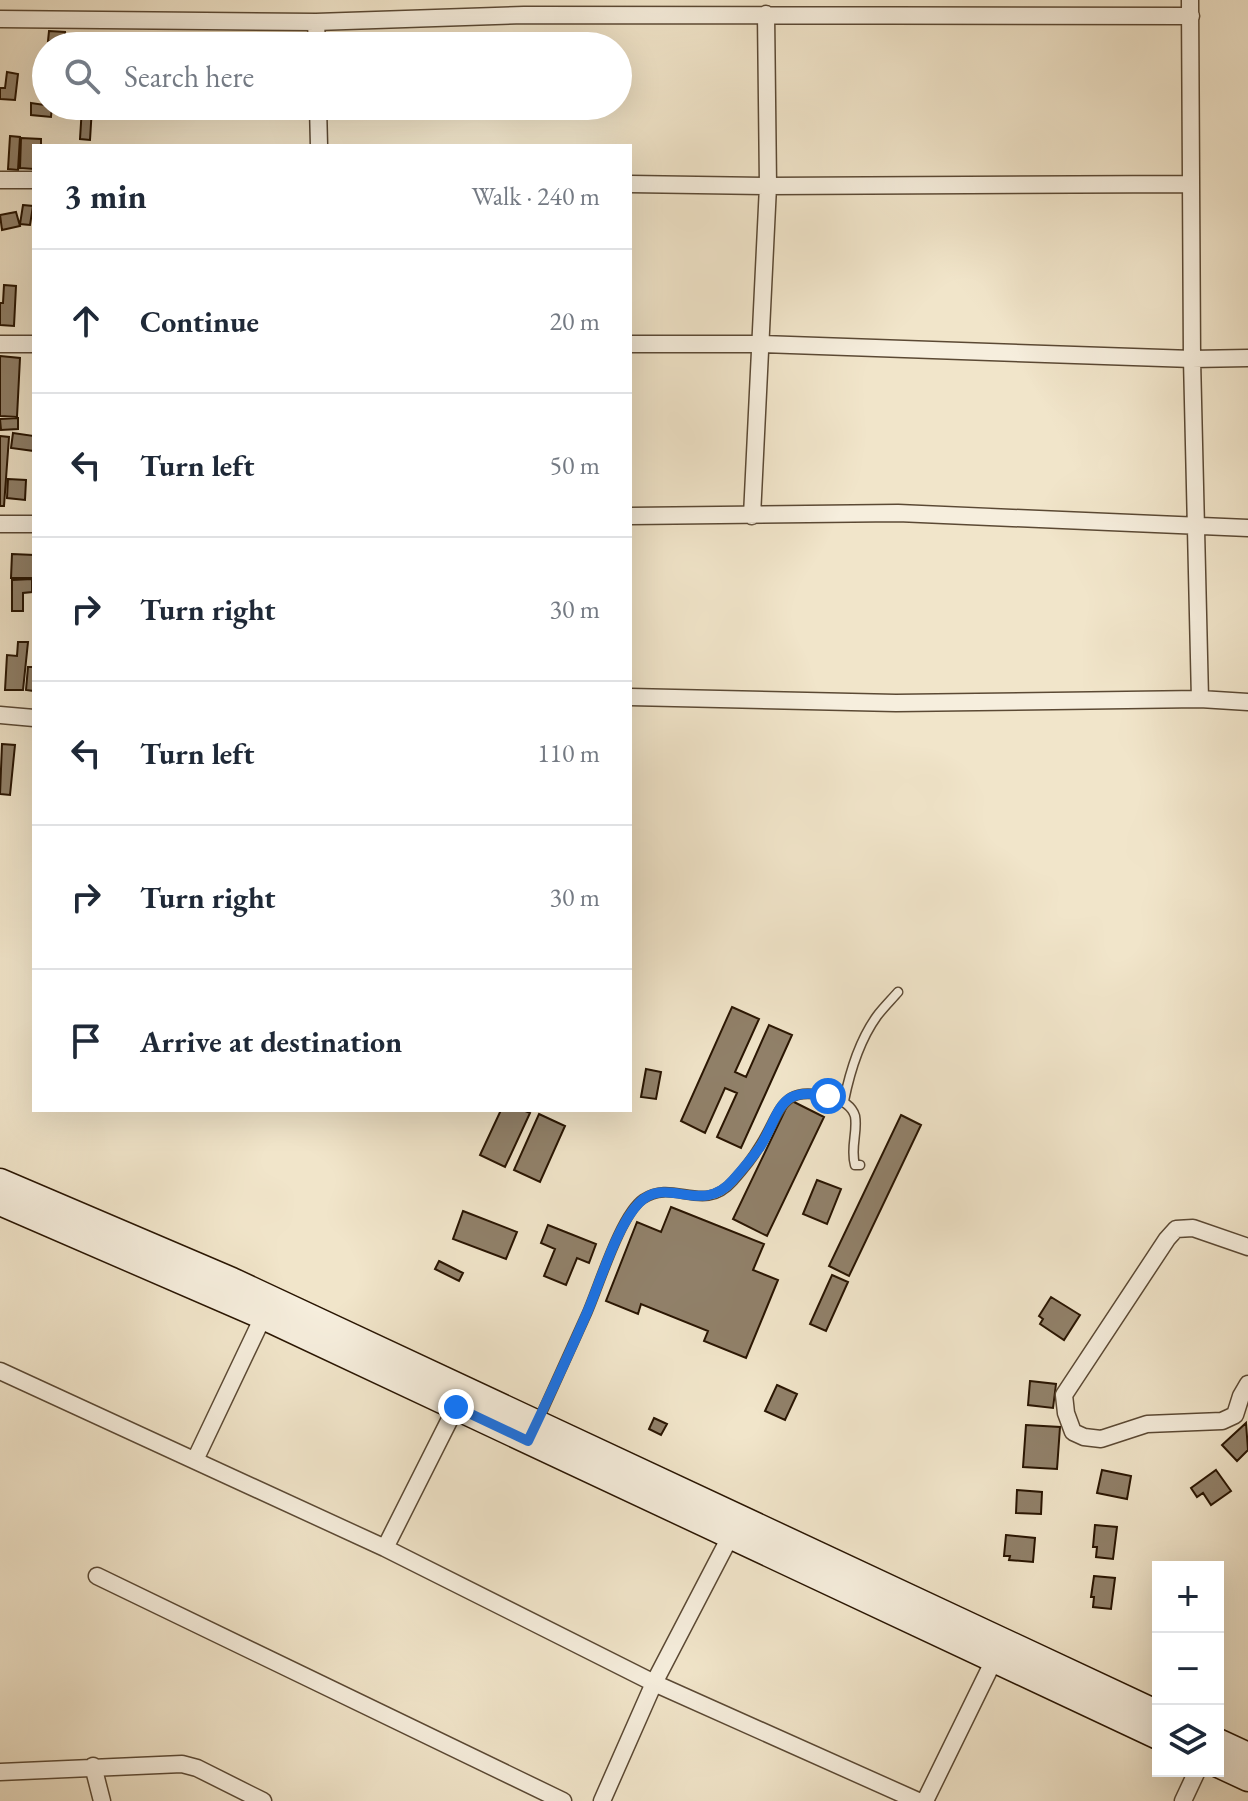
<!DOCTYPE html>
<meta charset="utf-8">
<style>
body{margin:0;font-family:"EB Garamond",serif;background:#f2f2f3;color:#1f2937}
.controls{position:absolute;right:24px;bottom:24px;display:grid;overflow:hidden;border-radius:0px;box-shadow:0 8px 32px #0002}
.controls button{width:72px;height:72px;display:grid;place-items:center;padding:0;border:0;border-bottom:2px solid #e0e1e3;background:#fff;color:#1f2937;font:40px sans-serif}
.stop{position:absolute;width:24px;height:24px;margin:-18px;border:6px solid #1a73e8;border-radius:50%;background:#fff}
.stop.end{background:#1a73e8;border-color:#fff;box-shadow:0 2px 8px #0008}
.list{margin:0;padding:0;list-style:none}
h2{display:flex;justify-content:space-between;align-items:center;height:104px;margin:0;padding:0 32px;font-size:34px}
h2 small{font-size:26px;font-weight:400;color:#747a83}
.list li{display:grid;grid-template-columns:52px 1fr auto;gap:24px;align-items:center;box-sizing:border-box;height:144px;padding:0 32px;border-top:2px solid #e0e1e3}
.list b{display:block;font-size:30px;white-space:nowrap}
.list em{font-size:26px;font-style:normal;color:#747a83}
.icon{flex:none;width:44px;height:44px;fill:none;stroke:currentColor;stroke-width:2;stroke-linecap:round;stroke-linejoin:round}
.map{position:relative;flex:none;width:1248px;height:1801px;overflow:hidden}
.search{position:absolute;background:#fff;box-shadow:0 8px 32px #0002;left:32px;top:32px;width:600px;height:88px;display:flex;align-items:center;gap:20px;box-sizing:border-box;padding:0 28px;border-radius:44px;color:#747a83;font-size:30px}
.panel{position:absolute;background:#fff;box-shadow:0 8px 32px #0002;left:32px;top:144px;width:600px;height:968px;border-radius:0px}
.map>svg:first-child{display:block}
.building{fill:#91816a;stroke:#291502;stroke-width:2}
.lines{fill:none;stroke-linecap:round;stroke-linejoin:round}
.service-casing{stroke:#5b4934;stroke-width:11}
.minor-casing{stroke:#5b4934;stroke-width:19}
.secondary-casing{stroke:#291502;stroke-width:27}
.service{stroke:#f6eedd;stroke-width:8}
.minor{stroke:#f6eedd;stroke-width:16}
.secondary{stroke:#f6eedd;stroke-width:24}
.route{stroke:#1a73e8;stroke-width:10}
</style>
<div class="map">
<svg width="1248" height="1801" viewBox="0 0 1248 1801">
<rect width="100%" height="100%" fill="#f1e5ca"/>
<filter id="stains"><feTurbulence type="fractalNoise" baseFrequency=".0025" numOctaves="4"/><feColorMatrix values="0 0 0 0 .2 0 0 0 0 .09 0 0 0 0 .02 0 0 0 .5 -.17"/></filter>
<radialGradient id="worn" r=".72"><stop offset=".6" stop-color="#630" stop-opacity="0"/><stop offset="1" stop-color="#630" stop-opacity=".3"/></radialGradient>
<path class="building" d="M 49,31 L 65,32 L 65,43 L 48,41 Z
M 7,72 L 18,74 L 15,100 L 0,99 L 0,88 L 5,88 Z
M 31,103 L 52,106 L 51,117 L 31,115 Z
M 82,107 L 92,107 L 90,140 L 80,139 Z
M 10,136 L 20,137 L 18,170 L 8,169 Z
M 21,138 L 41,139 L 41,146 L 34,146 L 34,169 L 20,168 Z
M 23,205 L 33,206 L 30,225 L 20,224 Z
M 16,212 L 20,226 L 2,230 L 0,215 Z
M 4,285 L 16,286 L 14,326 L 0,325 L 0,303 L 3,303 Z
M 0,356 L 20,358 L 17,417 L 0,416 Z
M 18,418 L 18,429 L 1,430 L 0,419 Z
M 13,433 L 34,436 L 34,451 L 11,448 Z
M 0,436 L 9,437 L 4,506 L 0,506 Z
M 8,479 L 26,480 L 25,500 L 7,498 Z
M 12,554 L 34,555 L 34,578 L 11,578 Z
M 32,579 L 32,592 L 23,593 L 23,611 L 12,611 L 12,580 Z
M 18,642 L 28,642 L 23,690 L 5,690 L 7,655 L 17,656 Z
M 28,667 L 34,667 L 34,691 L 26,690 Z
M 2,744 L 15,745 L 10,795 L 0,794 Z
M 732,1007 L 759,1019 L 735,1072 L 746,1077 L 769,1025 L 792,1035 L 741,1148 L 717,1137 L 737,1093 L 725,1088 L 705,1133 L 681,1121 Z
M 646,1069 L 661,1072 L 656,1099 L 641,1097 Z
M 790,1100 L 824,1117 L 767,1236 L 733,1219 Z
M 501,1110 L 523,1110 L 530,1113 L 505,1167 L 480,1155 Z
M 539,1114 L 565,1126 L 540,1182 L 514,1170 Z
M 901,1115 L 921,1125 L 849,1276 L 829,1266 Z
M 817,1180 L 841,1189 L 827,1224 L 803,1214 Z
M 671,1207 L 764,1244 L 753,1270 L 778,1280 L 746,1358 L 704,1341 L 708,1331 L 641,1304 L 638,1314 L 606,1301 L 637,1222 L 661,1232 Z
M 463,1211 L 517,1232 L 506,1259 L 453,1239 Z
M 548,1225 L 596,1244 L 589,1263 L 577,1258 L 566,1285 L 544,1276 L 555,1249 L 541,1243 Z
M 439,1261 L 463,1273 L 459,1281 L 435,1269 Z
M 832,1275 L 848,1282 L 826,1331 L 810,1324 Z
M 1051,1297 L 1080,1315 L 1064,1340 L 1040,1324 L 1043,1319 L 1039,1316 Z
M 1030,1381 L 1056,1384 L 1053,1408 L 1028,1405 Z
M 777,1385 L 797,1394 L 785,1420 L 765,1411 Z
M 654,1418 L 667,1424 L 661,1435 L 649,1429 Z
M 1246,1423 L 1248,1450 L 1237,1461 L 1222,1445 Z
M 1026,1425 L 1060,1427 L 1057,1469 L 1023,1467 Z
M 1102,1470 L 1131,1476 L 1127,1499 L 1097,1493 Z
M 1216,1470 L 1231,1491 L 1211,1505 L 1203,1493 L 1197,1497 L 1191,1488 Z
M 1017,1490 L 1042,1492 L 1041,1514 L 1016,1513 Z
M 1095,1525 L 1117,1527 L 1113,1559 L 1096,1557 L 1097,1547 L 1093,1547 Z
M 1006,1535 L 1035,1538 L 1033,1562 L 1009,1560 L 1010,1556 L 1004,1556 Z
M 1094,1576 L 1115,1578 L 1111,1609 L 1093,1607 L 1094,1597 L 1091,1597 Z"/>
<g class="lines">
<g class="service-casing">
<path id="service" d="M 844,1101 C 850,1071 859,1041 877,1016 C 883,1008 891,1000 898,992
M 539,1419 C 555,1384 571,1349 587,1313 C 599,1286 620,1215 643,1199 C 674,1178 703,1215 733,1181 C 742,1171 752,1159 759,1147 C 782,1112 779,1082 833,1098 C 842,1100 852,1106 855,1116 C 858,1132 850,1148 855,1165 L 860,1165"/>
</g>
<g class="minor-casing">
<path id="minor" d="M 1190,0 L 1192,359 L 1200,699
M 0,19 L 316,22 L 524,15 L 1191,16
M 316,22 L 317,46
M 318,106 L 319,146
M 0,180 L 34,180
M 630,184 L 768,186 L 1191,184
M 0,344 L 34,344
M 630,344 L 760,344 L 1192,359 L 1248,358
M 630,516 L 898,513 L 1248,528
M 752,516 L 768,186 L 766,14
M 0,524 L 34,524
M 630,697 L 896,703 L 1200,699 L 1248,702
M 0,715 L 34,718
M 1248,1247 L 1193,1228 L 1176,1229 L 1167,1239 L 1064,1395 L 1066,1413 L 1073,1432 L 1084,1437 L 1101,1439 L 1147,1424 L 1222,1421 L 1235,1415 L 1241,1396 L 1248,1384
M 0,1371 L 385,1548 L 654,1683 L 918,1801
M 195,1460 L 263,1317
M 385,1548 L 456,1407
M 97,1576 L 563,1801
M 93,1766 L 102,1801
M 0,1772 L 182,1764 L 197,1768 L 263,1801
M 602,1801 L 654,1683 L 730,1537
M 925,1801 L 994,1660
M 1183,1801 L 1197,1771"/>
</g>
<g class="secondary-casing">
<path id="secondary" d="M 0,1181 L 232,1280 L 1158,1713
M 0,1203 L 263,1317 L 1158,1737
M 1218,1741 L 1248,1755
M 1218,1765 L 1248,1779"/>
</g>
<use href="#service" class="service"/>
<use href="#minor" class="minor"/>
<use href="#secondary" class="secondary"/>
</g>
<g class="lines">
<path class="route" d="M 456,1407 L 528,1441 C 549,1397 570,1353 589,1308 C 601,1279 618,1224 639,1203 C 667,1174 701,1217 733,1180 C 742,1170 752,1158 760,1147 C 781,1113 777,1085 828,1096"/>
</g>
<rect width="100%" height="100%" filter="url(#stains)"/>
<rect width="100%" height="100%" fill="url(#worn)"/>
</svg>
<div class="controls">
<button>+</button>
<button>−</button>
<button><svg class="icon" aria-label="layers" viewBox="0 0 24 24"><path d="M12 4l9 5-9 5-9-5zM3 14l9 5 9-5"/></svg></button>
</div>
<div class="stop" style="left:828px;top:1096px"></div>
<div class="stop end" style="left:456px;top:1407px"></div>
<div class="search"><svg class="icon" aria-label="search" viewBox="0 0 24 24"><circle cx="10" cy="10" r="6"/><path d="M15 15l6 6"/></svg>Search here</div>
<section class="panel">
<h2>3 min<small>Walk · 240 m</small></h2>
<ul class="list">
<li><svg class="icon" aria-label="ahead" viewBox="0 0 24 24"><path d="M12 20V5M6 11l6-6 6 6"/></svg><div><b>Continue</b></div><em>20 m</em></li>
<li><svg class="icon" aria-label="left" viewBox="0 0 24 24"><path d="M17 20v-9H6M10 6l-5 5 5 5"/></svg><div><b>Turn left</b></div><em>50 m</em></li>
<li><svg class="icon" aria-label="right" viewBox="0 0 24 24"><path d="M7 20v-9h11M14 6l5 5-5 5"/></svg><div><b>Turn right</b></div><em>30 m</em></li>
<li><svg class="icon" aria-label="left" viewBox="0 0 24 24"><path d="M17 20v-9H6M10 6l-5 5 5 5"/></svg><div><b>Turn left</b></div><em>110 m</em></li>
<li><svg class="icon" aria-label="right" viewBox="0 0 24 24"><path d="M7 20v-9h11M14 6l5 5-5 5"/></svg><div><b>Turn right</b></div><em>30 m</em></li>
<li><svg class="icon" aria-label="arrive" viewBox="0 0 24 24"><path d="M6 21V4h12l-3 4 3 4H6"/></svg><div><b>Arrive at destination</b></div></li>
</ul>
</section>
</div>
